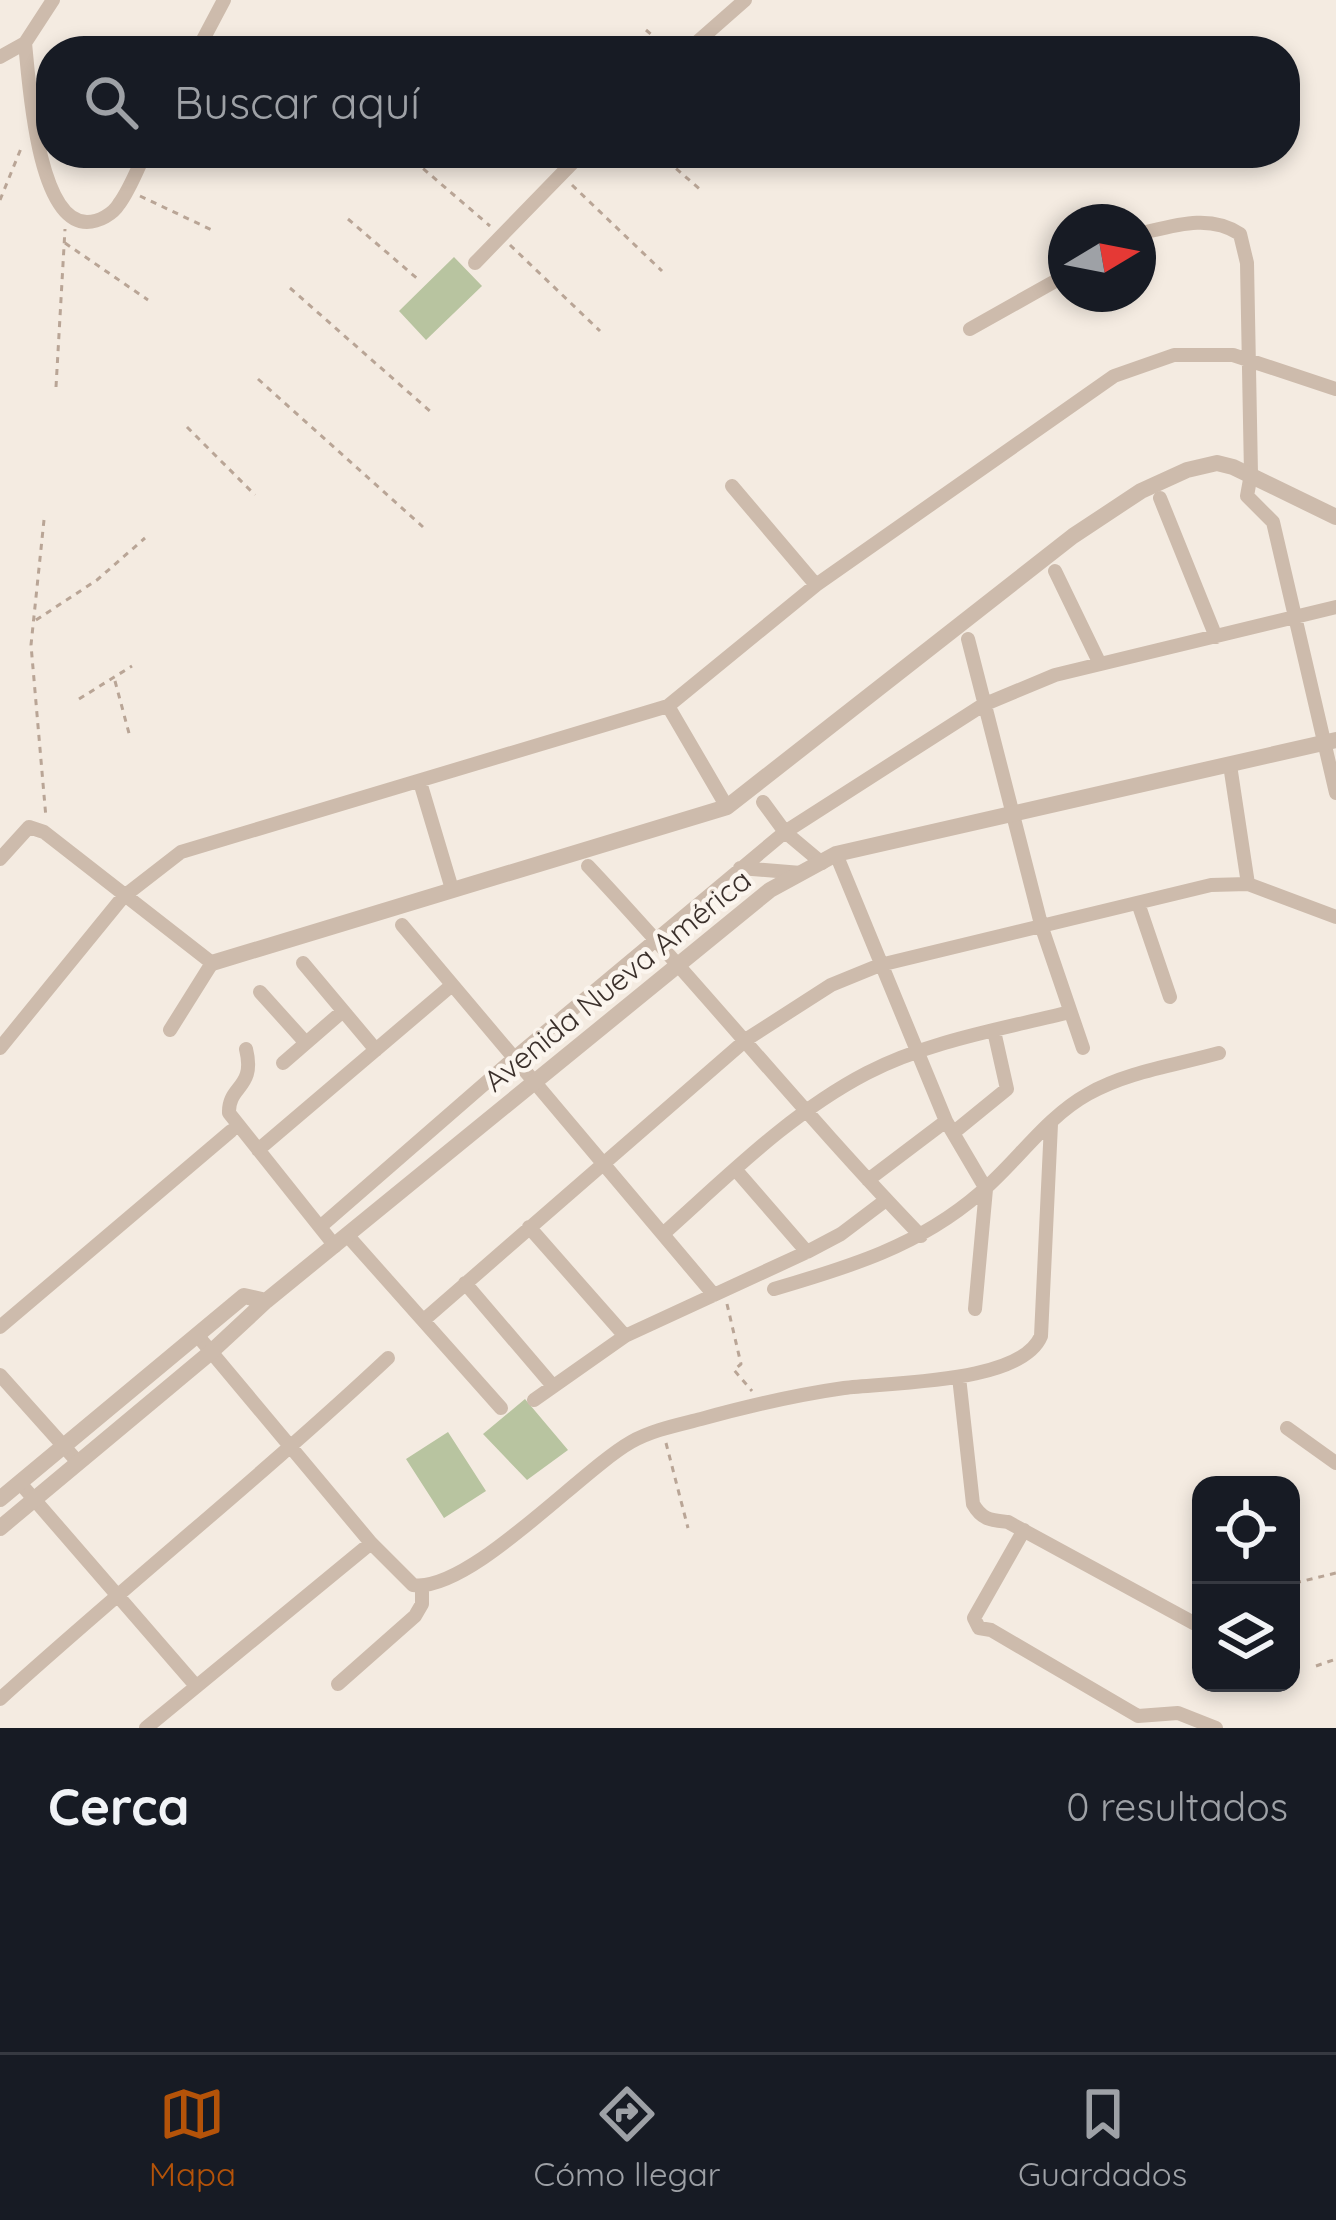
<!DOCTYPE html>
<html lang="es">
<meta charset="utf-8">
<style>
body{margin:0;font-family:Quicksand,sans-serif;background:#242831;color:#f1f3f6}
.controls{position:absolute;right:36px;bottom:36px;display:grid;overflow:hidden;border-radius:24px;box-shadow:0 6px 18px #0003}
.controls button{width:108px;height:108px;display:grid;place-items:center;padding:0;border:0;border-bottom:3px solid #363941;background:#171b24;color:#f1f3f6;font:60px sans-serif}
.compass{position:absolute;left:1048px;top:204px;width:108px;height:108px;border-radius:50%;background:#171b24;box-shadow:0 6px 18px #0003;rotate:80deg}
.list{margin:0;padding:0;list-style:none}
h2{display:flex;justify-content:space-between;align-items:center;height:156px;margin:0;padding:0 48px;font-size:51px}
h2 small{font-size:39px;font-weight:400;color:#9ea1a6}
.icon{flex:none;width:66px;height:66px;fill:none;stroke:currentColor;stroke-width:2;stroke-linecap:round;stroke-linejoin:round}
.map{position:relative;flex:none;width:1336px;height:1728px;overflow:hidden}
.search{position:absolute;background:#171b24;box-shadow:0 6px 18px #0003;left:36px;right:36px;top:36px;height:132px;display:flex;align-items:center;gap:30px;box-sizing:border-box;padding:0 42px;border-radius:48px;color:#9ea1a6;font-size:45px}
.sheet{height:324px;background:#171b24}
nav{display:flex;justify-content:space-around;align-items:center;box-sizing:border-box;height:168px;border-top:3px solid #363941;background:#171b24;font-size:33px;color:#9ea1a6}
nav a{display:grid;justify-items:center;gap:6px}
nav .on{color:#b45309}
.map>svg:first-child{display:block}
.green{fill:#b8c4a0}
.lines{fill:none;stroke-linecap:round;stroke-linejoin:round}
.path{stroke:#b9a596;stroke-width:3;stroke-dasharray:6 6;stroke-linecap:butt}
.minor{stroke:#cdbbac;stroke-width:14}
.tertiary{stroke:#cdbbac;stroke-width:16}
.labels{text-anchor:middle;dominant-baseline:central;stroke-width:9;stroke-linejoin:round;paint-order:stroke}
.street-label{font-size:30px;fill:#3b302b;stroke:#fbf5ee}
</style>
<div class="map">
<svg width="1336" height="1728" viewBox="0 0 1336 1728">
<rect width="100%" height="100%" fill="#f4ebe1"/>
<path class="green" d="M 454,257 L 482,286 L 426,340 L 399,311 Z
M 525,1399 L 568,1450 L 527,1480 L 483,1434 Z
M 448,1432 L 486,1491 L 444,1518 L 406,1459 Z"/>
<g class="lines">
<path class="path" d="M 646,30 L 670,51
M 232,153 L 238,157
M 405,153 L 490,226
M 538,153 L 548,162
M 658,153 L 702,191
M 572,185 L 662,271
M 140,196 L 214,231
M 0,200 L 22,146
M 348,219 L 420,281
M 65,243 L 148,300
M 510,245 L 600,331
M 290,288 L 431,412
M 258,379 L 423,527
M 56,387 L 65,229
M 187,427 L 255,495
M 44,520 L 31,645 L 46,818
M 36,620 L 97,580 L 145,538
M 115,681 L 130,737
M 79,699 L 132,666
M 727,1304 L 741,1364 L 734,1370 L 752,1391
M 666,1443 L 688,1528
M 1295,1583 L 1336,1573
M 1316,1666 L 1336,1659"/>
<path class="minor" d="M 25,43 C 29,81 37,222 87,222 C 99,222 113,214 119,204 C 130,189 137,170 145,153
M 197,51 L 224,0
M 687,51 L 745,0
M 0,57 L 25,43 L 53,0
M 1138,234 C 1173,226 1209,213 1240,234 L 1247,263 L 1251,474 L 1247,496 L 1273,522 L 1336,793
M 475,263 L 582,153
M 970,329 L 1066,275
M 732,486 L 816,585
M 1160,498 L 1216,637
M 1055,571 L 1100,664
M 968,639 L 1042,928 L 1083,1048
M 668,706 L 727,807
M 1230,765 L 1248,884
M 420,782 L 452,889
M 763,802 L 785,832 L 822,863
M 836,854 L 946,1121 L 986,1189 L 975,1309
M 0,859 L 29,827 L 44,832 L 212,963 L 170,1030
M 588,866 C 702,987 806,1117 921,1236
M 740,868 L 801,873
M 1138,903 L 1170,997
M 402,925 L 714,1295
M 303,963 L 376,1050
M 260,992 L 306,1043
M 0,1048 L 123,897 L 181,852 L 668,706 L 816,585 L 1114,376 L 1174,355 L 1233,355 L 1336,389
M 246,1049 C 256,1089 228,1085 229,1113 L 335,1246
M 283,1063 L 343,1011
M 953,1133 L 1007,1089 L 994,1031
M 258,1150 L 452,985
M 735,1169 L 807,1252
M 868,1180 L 946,1121
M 320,1227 L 513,1059 L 785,832 L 983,705 L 1055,675 L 1336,607
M 529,1227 L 625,1336
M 663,1234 C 727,1177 790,1113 867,1073 C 929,1041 1002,1029 1070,1012
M 347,1235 L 501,1408
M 465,1283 L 553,1386
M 774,1289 C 849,1267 919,1246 980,1193 C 1017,1162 1045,1118 1088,1094 C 1126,1072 1176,1065 1219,1053
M 425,1319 L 747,1039 L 831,985 L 880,965 L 1211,885 L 1248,884 L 1336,917
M 0,1327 L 231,1131
M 197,1335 L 371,1543 L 413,1585 C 469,1593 580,1471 631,1442 C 652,1430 678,1425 701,1419 C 748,1406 795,1395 844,1388 C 890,1382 1021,1384 1041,1336 L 1051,1124
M 0,1375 L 77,1461
M 959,1377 L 973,1504 C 982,1520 991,1520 1008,1522 L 1201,1627
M 534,1400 L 625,1336 L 807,1252 L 841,1234 L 886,1200
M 1287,1428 L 1336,1463
M 20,1483 L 196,1686
M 1024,1530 L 974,1618 L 979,1628 L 991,1630 L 1138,1716 L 1178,1713 L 1216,1728
M 338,1684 L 415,1616 L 422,1604 L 422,1586
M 0,1699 C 128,1583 262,1476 388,1358
M 146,1728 L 371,1543"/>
<path class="tertiary" d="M 212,963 L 727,807 L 1073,536 L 1141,491 L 1187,470 L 1217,463 L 1233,467 L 1336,517
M 0,1499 L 244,1296 L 266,1301
M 0,1528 L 211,1352 L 266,1301 L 770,890 L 836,854 L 1336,740"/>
</g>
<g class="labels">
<g class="street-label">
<text transform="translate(617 980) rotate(-39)">Avenida Nueva América</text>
</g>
</g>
</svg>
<div class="controls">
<button><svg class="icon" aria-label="locate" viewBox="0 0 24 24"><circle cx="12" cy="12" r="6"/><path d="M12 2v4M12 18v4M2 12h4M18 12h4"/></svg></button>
<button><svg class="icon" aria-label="layers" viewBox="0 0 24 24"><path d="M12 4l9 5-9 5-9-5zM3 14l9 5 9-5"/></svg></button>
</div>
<svg class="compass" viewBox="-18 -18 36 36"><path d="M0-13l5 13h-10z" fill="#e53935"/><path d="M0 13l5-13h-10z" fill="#9ea1a6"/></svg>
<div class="search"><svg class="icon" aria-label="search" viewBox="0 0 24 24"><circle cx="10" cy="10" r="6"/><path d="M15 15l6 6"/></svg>Buscar aquí</div>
</div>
<section class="sheet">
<h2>Cerca<small>0 resultados</small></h2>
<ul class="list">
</ul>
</section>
<nav>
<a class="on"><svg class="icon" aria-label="map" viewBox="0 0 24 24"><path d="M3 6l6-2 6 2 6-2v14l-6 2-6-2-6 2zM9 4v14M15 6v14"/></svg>Mapa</a>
<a><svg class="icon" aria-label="directions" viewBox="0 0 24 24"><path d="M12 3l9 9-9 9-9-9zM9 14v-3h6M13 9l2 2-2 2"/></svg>Cómo llegar</a>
<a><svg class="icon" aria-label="saved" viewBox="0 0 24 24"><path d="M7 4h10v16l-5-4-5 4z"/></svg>Guardados</a>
</nav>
